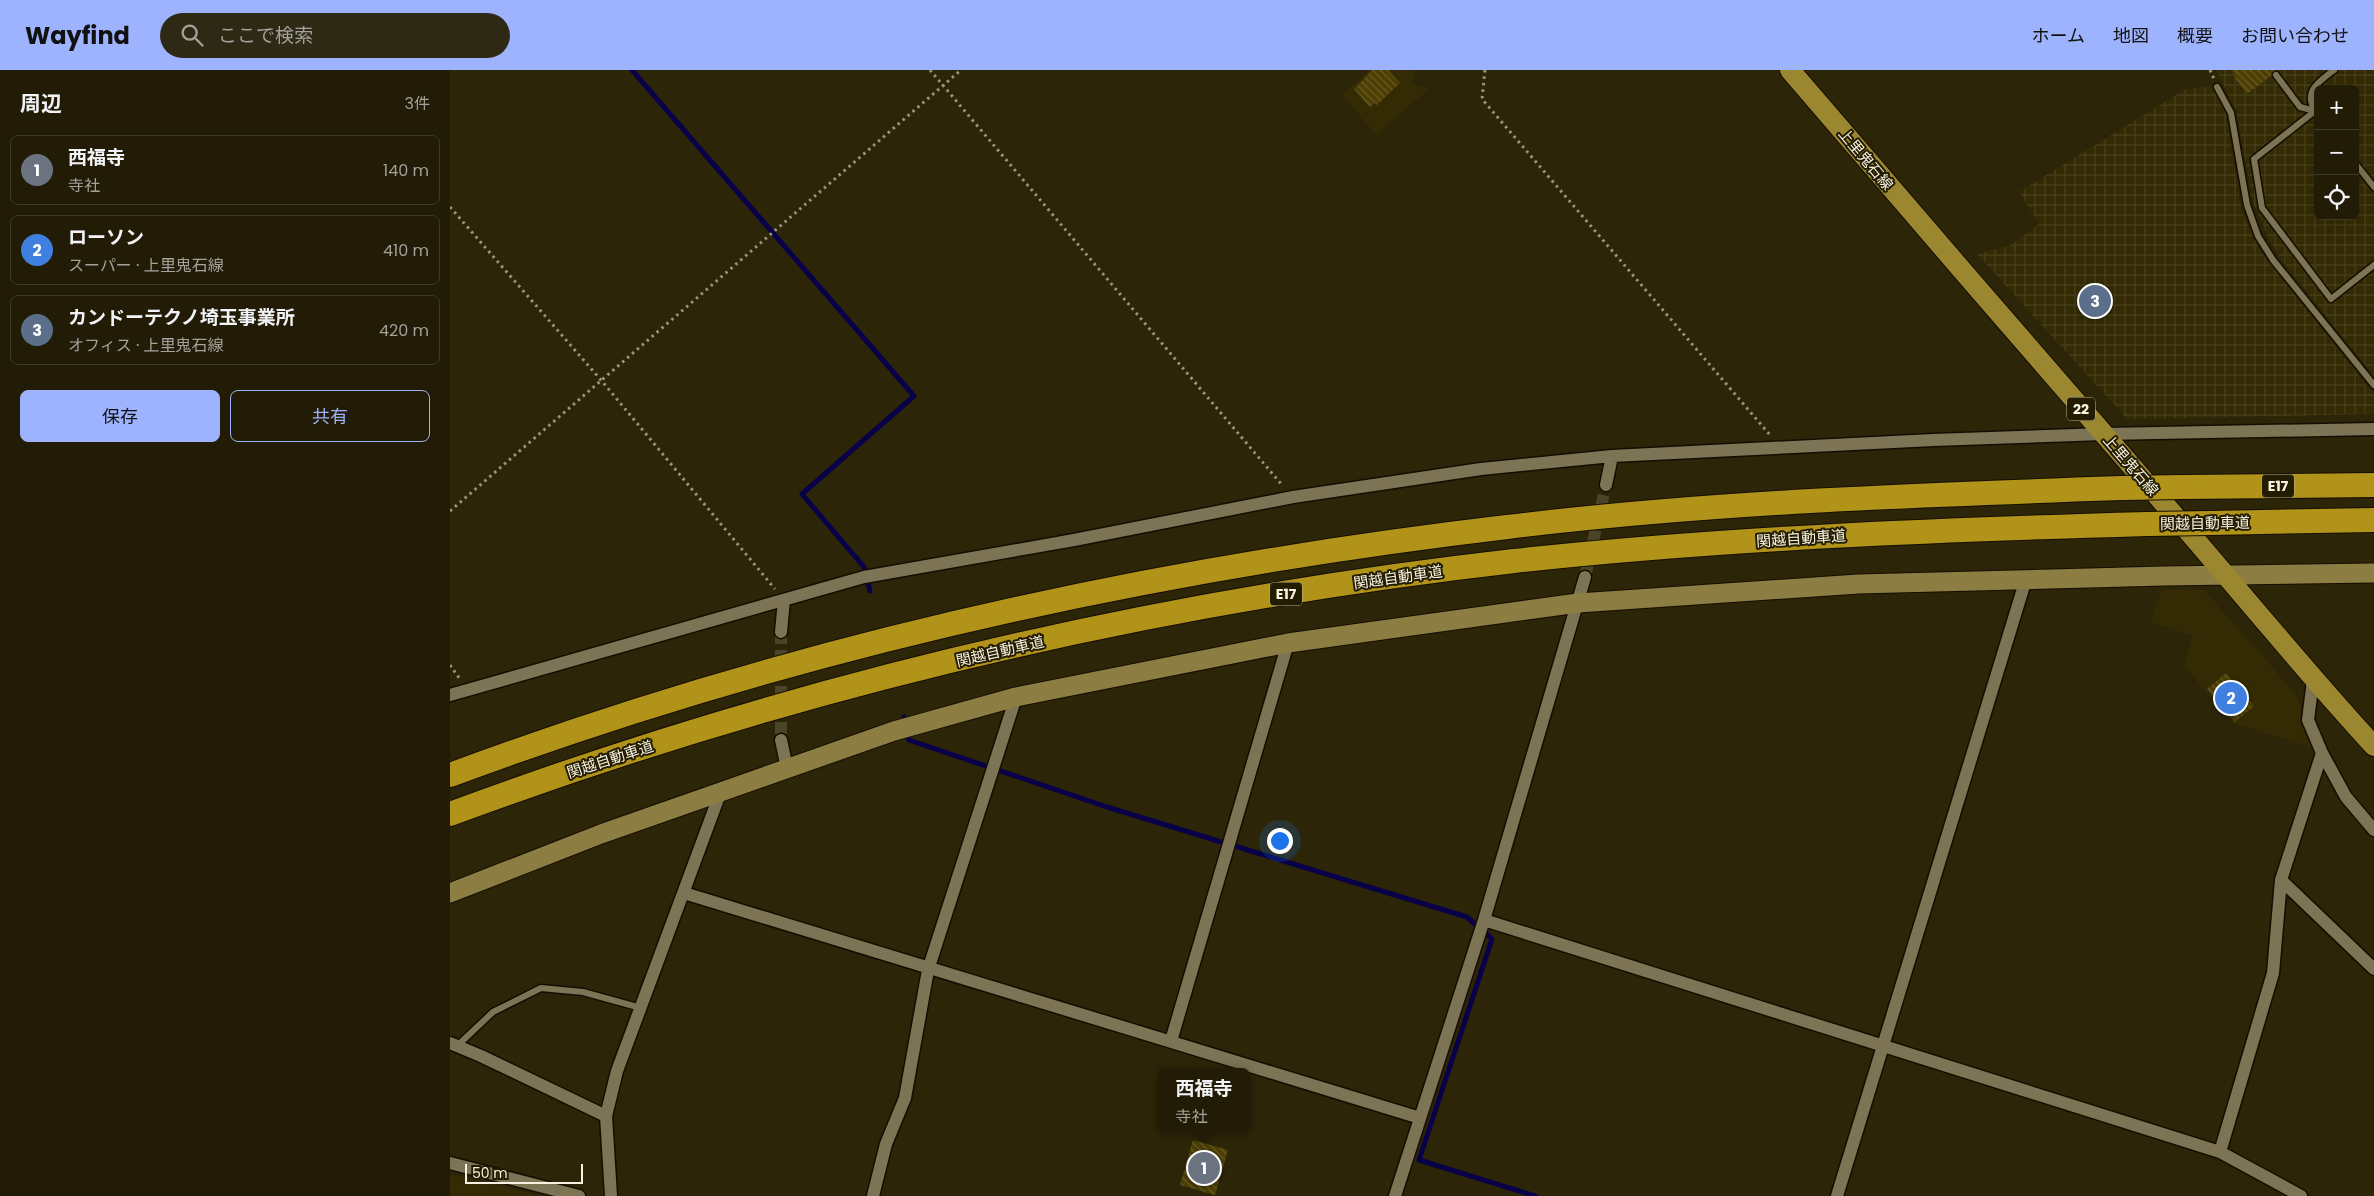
<!DOCTYPE html>
<html lang="ja">
<meta charset="utf-8">
<style>
body{margin:0;font-family:Poppins,"Noto Sans JP",sans-serif;background:#2e2914;color:#f1f3f6}
.controls{position:absolute;right:15px;top:15px;display:grid;overflow:hidden;border-radius:8px;box-shadow:0 5px 20px #0002}
.controls button{width:45px;height:45px;display:grid;place-items:center;padding:0;border:0;border-bottom:1px solid #3f3a28;background:#221c06;color:#f1f3f6;font:25px sans-serif}
.scale{position:absolute;left:15px;bottom:12px;width:118px;box-sizing:border-box;padding-left:5px;border:2px solid #f6f1e0;border-top:0;font-size:14px;line-height:18px;white-space:nowrap;color:#f6f1e0;-webkit-text-stroke:4px #231c01;paint-order:stroke}
.you{position:absolute;left:829px;top:770px;width:18px;height:18px;margin:-12px;border:4px solid #fff;border-radius:50%;background:#1a73e8;box-shadow:0 0 0 8px #1a73e833}
.badge{display:grid;place-items:center;width:32px;height:32px;border-radius:50%;background:#9eb3fd;color:#fff;font-size:16px;font-weight:700}
.pin{position:absolute;translate:-50% -50%;border:2px solid #fff;box-shadow:0 1px 5px #0006}
.popup{position:absolute;left:708px;top:998px;width:92px;height:65px;box-sizing:border-box;display:grid;place-content:center;border-radius:8px;background:#221c06;filter:drop-shadow(0 1px 4px #0005);font-size:16px;white-space:nowrap;color:#a2a19b}
.popup b{font-size:19px;color:#f1f3f6}
.popup::after{content:'';position:absolute;left:50%;top:100%;margin-left:-10px;border:10px solid transparent;border-top-color:#221c06}
.list{margin:0;padding:0;list-style:none}
h2{display:flex;justify-content:space-between;align-items:center;height:65px;margin:0;padding:0 20px;font-size:21px}
h2 small{font-size:16px;font-weight:400;color:#a2a19b}
.list li{display:grid;grid-template-columns:32px 1fr auto;gap:15px;align-items:center;box-sizing:border-box;height:70px;margin:0 10px 10px;padding:0 10px;border:1px solid #3f3a28;border-radius:8px}
.list b{display:block;font-size:19px;white-space:nowrap}
.list p{margin:0;font-size:16px;white-space:nowrap;color:#a2a19b}
.list em{font-size:16px;font-style:normal;color:#a2a19b}
.actions{display:flex;gap:10px;padding:15px 20px}
.actions a{flex:1;padding:11px 0;border:1px solid #9eb3fd;border-radius:8px;text-align:center;font-size:18px;color:#9eb3fd}
.actions .main{background:#9eb3fd;color:#111}
.icon{flex:none;width:28px;height:28px;fill:none;stroke:currentColor;stroke-width:2;stroke-linecap:round;stroke-linejoin:round}
.map{position:relative;flex:none;width:1924px;height:1126px;overflow:hidden}
header{display:flex;align-items:center;gap:30px;box-sizing:border-box;height:70px;padding:0 25px;background:#9eb3fd;color:#111}
header strong{font-size:24px}
nav{display:flex;gap:28px;margin-inline-start:auto;font-size:18px}
.search{width:350px;height:45px;background:#2e2914;display:flex;align-items:center;gap:12px;box-sizing:border-box;padding:0 18px;border-radius:28px;color:#a2a19b;font-size:19px}
main{display:flex}
aside{flex:1;background:#221c06}
.map>svg:first-child{display:block}
.built{fill:#342b04}
.industrial{fill:url(#industrial-grid);fill-rule:evenodd}
.lines{fill:none;stroke-linecap:round;stroke-linejoin:round}
.stream{stroke:#080049;stroke-width:5}
.building{fill:url(#building-back-hatch)}
.street-tunnel{stroke:#4b4428;stroke-width:12;stroke-dasharray:12 6;stroke-linecap:butt}
.lane-casing{stroke:#150e00;stroke-width:9}
.street-casing{stroke:#150e00;stroke-width:15}
.secondary-casing{stroke:#150e00;stroke-width:21}
.primary-casing{stroke:#150e00;stroke-width:22}
.highway-casing{stroke:#150e00;stroke-width:26}
.path{stroke:#9a947d;stroke-width:3;stroke-dasharray:2.5 4;stroke-linecap:butt}
.lane{stroke:#7c7455;stroke-width:6}
.street{stroke:#7c7455;stroke-width:12}
.secondary{stroke:#8c7d43;stroke-width:19}
.primary{stroke:#9b8730;stroke-width:20}
.highway{stroke:#b09318;stroke-width:24}
.highway-bridge-casing{stroke:#150e00;stroke-width:26;stroke-linecap:butt}
.highway-bridge{stroke:#b09318;stroke-width:24}
.labels{text-anchor:middle;dominant-baseline:central;stroke-width:4;stroke-linejoin:round;paint-order:stroke}
.shield{fill:#231c01;stroke:#b7b19d;stroke-width:1}
.shield-label{font-size:14px;font-weight:bold;fill:#f6f1e0}
.street-label{font-size:15px;fill:#f6f1e0;stroke:#231c01}
</style>
<header>
<strong>Wayfind</strong>
<div class="search"><svg class="icon" aria-label="search" viewBox="0 0 24 24"><circle cx="10" cy="10" r="6"/><path d="M15 15l6 6"/></svg>ここで検索</div>
<nav><a>ホーム</a><a>地図</a><a>概要</a><a>お問い合わせ</a></nav>
</header>
<main>
<aside>
<h2>周辺<small>3件</small></h2>
<ul class="list">
<li><span class="badge" style="background:#6b7280">1</span><div><b>西福寺</b><p>寺社</p></div><em>140 m</em></li>
<li><span class="badge" style="background:#3f7fe0">2</span><div><b>ローソン</b><p>スーパー · 上里鬼石線</p></div><em>410 m</em></li>
<li><span class="badge" style="background:#5c6f8a">3</span><div><b>カンドーテクノ埼玉事業所</b><p>オフィス · 上里鬼石線</p></div><em>420 m</em></li>
</ul>
<div class="actions"><a class="main">保存</a><a>共有</a></div>
</aside>
<div class="map">
<svg width="1924" height="1126" viewBox="0 0 1924 1126">
<defs>
<pattern id="industrial-grid" width="8" height="8" patternUnits="userSpaceOnUse" patternTransform="scale(1.25)"><rect width="8" height="8" fill="#342b04"/><path d="M0 4h8M4 0v8" fill="none" stroke="#48401c"/></pattern>
<pattern id="building-back-hatch" width="6" height="6" patternUnits="userSpaceOnUse" patternTransform="scale(1.25)"><rect width="6" height="6" fill="#4d3f03"/><path d="M-1 5l2 2M0 0l6 6M5-1l2 2" fill="none" stroke="#675b27"/></pattern>
</defs>
<rect width="100%" height="100%" fill="#2d2508"/>
<path class="built" d="M 920,0 L 965,0 L 961,14 L 979,19 L 926,65 L 892,25 Z
M 1711,520 L 1754,520 L 1845,623 L 1867,679 L 1783,653 L 1734,596 L 1743,566 L 1701,552 Z
M 0,1104 L 90,1126 L 0,1126 Z"/>
<path class="industrial" d="M 1766,0 L 1924,0 L 1924,306 L 1834,193 L 1819,169 L 1803,132 L 1786,40 ZM 1868,19 L 1905,19 L 1905,146 L 1868,146 Z
M 1763,16 L 1776,44 L 1791,140 L 1810,181 L 1924,325 L 1924,344 L 1677,349 L 1527,184 L 1559,176 L 1589,154 L 1569,122 L 1736,19 Z"/>
<g class="lines">
<path class="stream" d="M 182,0 L 464,326 L 352,424 L 414,497 L 420,521
M 454,647 L 459,670 L 657,737 L 1017,847 L 1042,869 L 969,1090 L 1085,1126"/>
</g>
<path class="building" d="M 922,0 L 938,0 L 950,13 L 927,35 L 925,33 L 920,37 L 904,19 Z
M 1782,0 L 1829,0 L 1823,1 L 1821,6 L 1797,24 L 1787,11 Z
M 1776,603 L 1804,636 L 1785,652 L 1757,619 Z
M 743,1070 L 778,1080 L 765,1125 L 730,1115 Z"/>
<g class="lines">
<path class="street-tunnel" d="M 1135,507 L 1156,415
M 331,562 L 331,670"/>
<g class="lane-casing">
<path id="lane" d="M 1826,5 L 1850,37 L 1865,41
M 1767,17 L 1781,43 L 1797,135 L 1808,166 L 1823,190 L 1924,315
M 1865,41 L 1804,89 L 1812,138 L 1881,229 L 1924,195
M 1868,45 C 1851,23 1867,13 1884,0
M 1905,93 L 1924,117
M 7,976 L 43,942 L 91,918 L 133,922 L 191,938"/>
</g>
<g class="street-casing">
<path id="street" d="M 1156,415 L 1162,386
M 331,562 L 334,530
M 0,625 L 414,507 L 624,470 L 843,427 L 1031,399 L 1162,386 L 1483,370 L 1654,364 L 1924,359
M 331,670 L 337,698
M 1872,683 L 1896,727 L 1924,760
M 1831,810 L 1924,899
M 234,823 C 479,900 725,972 970,1048
M 1034,850 L 1770,1082 L 1851,1126
M 721,971 L 838,573
M 0,973 L 31,986 L 156,1046
M 1770,1082 L 1823,903 L 1831,810 L 1872,683 L 1858,650 L 1863,610
M 0,1093 L 129,1126
M 161,1126 L 156,1046 L 167,1001 L 271,721
M 423,1126 L 436,1074 L 455,1028 L 478,900 L 566,627
M 945,1126 L 1034,850 L 1135,507
M 1387,1126 L 1576,509"/>
</g>
<g class="secondary-casing">
<path id="secondary" d="M 0,823 L 151,764 L 444,661 L 566,627 L 838,573 L 1128,533 L 1408,514 L 1714,506 L 1924,503"/>
</g>
<g class="primary-casing">
<path id="primary" d="M 1340,0 C 1467,149 1596,297 1724,445 C 1791,522 1855,601 1924,676"/>
</g>
<g class="highway-casing">
<path id="highway" d="M 1732,417 L 1924,415
M 1760,453 L 1924,450
M 0,705 C 338,579 699,499 1057,457 C 1262,432 1468,425 1673,418
M 0,744 C 342,617 702,532 1064,491 C 1275,468 1486,460 1698,454"/>
</g>
<path class="path" d="M 480,0 L 832,415
M 1035,0 L 1032,29 L 1320,365
M 1760,0 L 1764,9
M 0,137 L 151,310 L 325,519
M 0,441 L 511,0
M 0,595 L 10,609"/>
<use href="#lane" class="lane"/>
<use href="#street" class="street"/>
<use href="#secondary" class="secondary"/>
<use href="#primary" class="primary"/>
<use href="#highway" class="highway"/>
<g class="highway-bridge-casing">
<path id="highway-bridge" d="M 1673,418 L 1732,417
M 1698,454 L 1760,453"/>
</g>
<use href="#highway-bridge" class="highway-bridge"/>
</g>
<g class="labels">
<g class="shield">
<rect x="1617" y="327.5" width="28" height="23" rx="4"/>
<rect x="1812" y="404.5" width="32" height="23" rx="4"/>
<rect x="820" y="512.5" width="32" height="23" rx="4"/>
</g>
<g class="shield-label">
<text x="1631" y="339">22</text>
<text x="1828" y="416">E17</text>
<text x="836" y="524">E17</text>
</g>
<g class="street-label">
<text transform="translate(1416 89) rotate(50)">上里鬼石線</text>
<text transform="translate(1681 395) rotate(49)">上里鬼石線</text>
<text transform="translate(1755 453) rotate(-1)">関越自動車道</text>
<text transform="translate(1351 468) rotate(-4)">関越自動車道</text>
<text transform="translate(948 507) rotate(-8)">関越自動車道</text>
<text transform="translate(550 581) rotate(-13)">関越自動車道</text>
<text transform="translate(160 689) rotate(-18)">関越自動車道</text>
</g>
</g>
</svg>
<div class="controls">
<button>+</button>
<button>−</button>
<button><svg class="icon" aria-label="locate" viewBox="0 0 24 24"><circle cx="12" cy="12" r="6"/><path d="M12 2v4M12 18v4M2 12h4M18 12h4"/></svg></button>
</div>
<div class="scale">50 m</div>
<div class="you"></div>
<div class="pin badge" style="left:754px;top:1098px;background:#6b7280">1</div>
<div class="popup"><b>西福寺</b>寺社</div>
<div class="pin badge" style="left:1781px;top:628px;background:#3f7fe0">2</div>
<div class="pin badge" style="left:1645px;top:231px;background:#5c6f8a">3</div>
</div>
</main>
